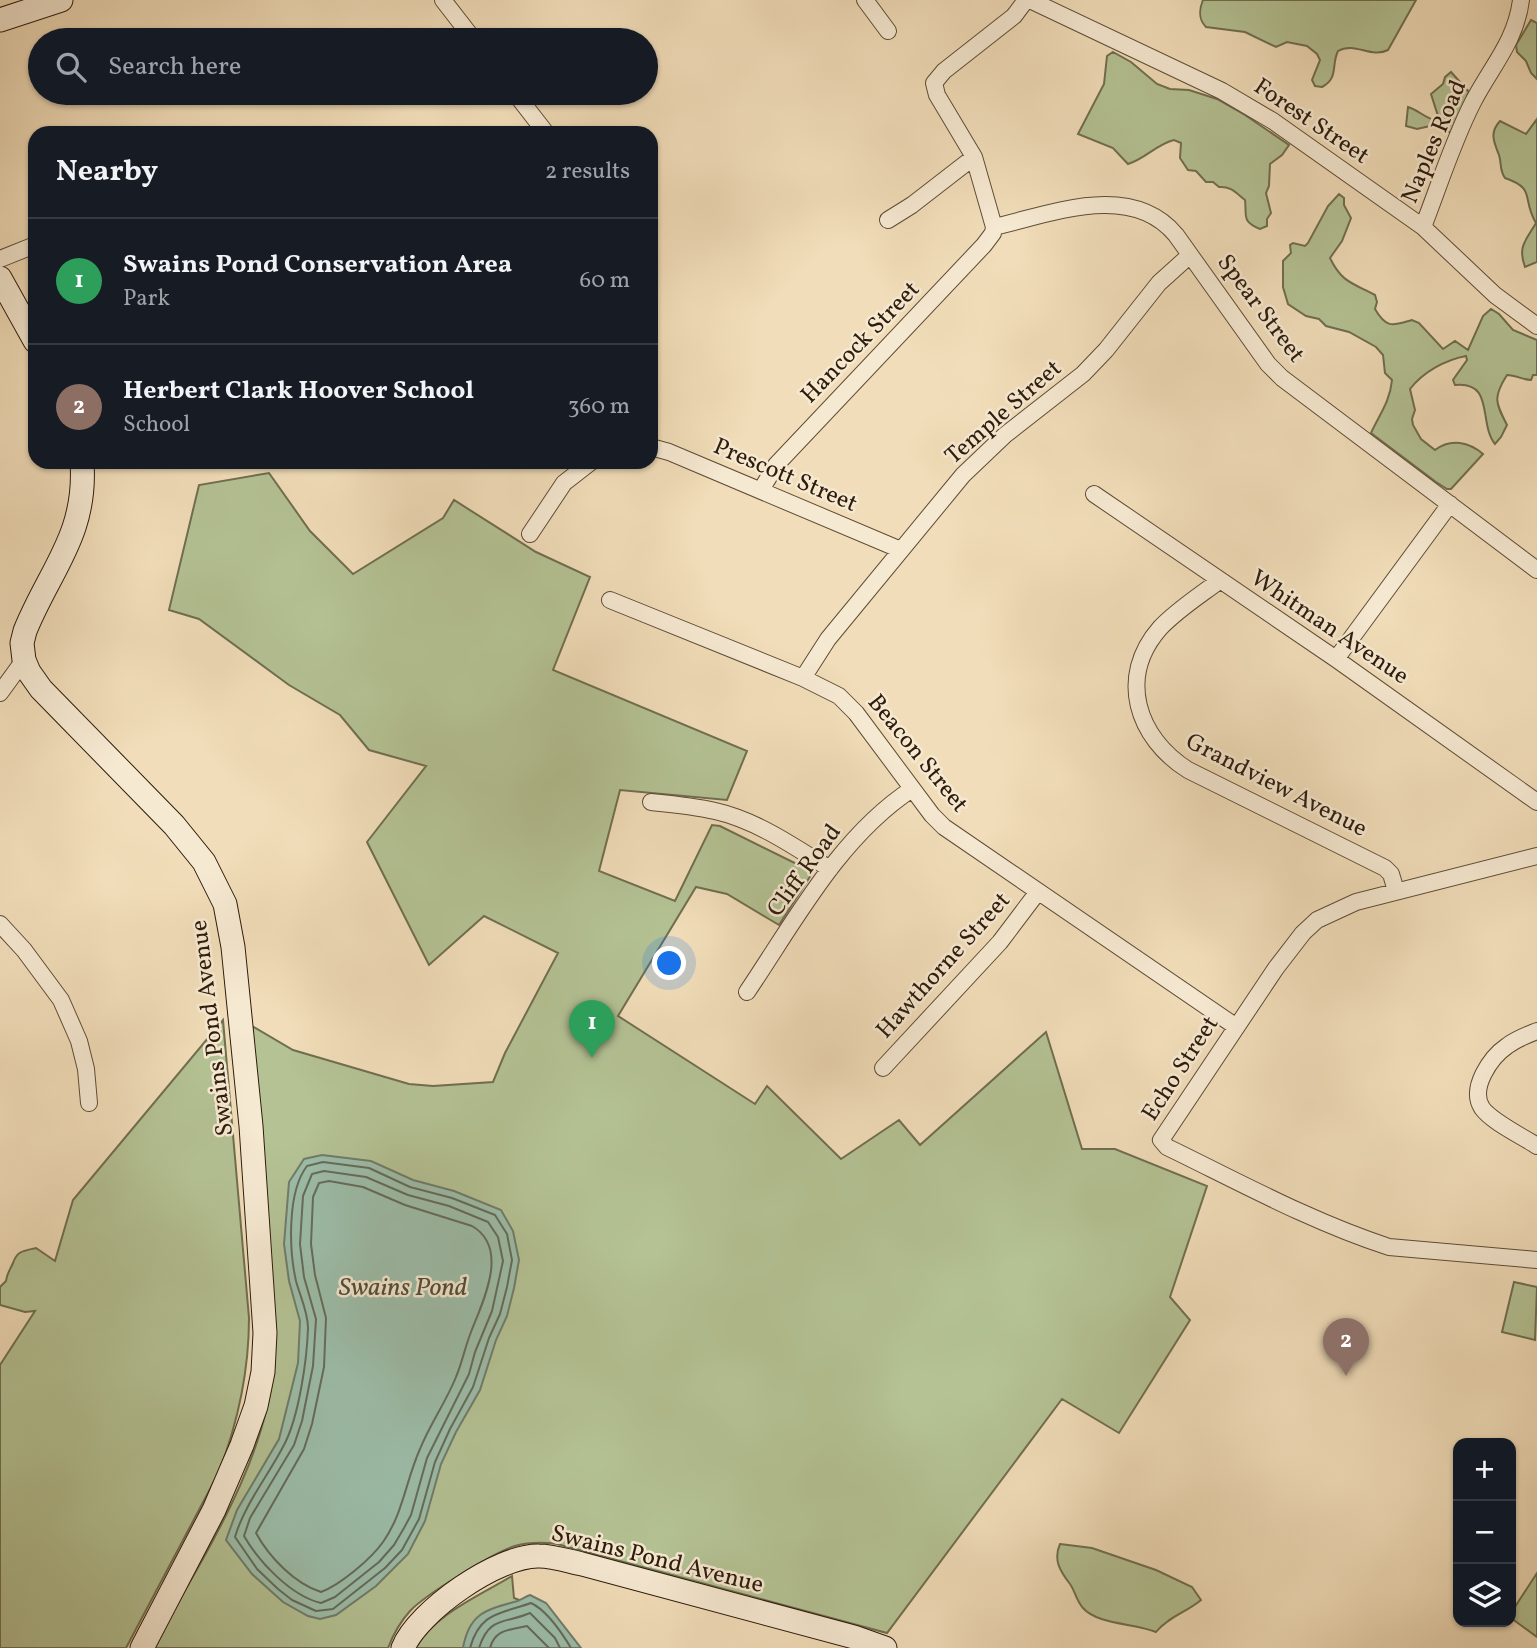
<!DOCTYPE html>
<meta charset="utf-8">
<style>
body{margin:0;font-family:Vollkorn,serif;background:#20242c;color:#f1f3f6}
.controls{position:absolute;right:21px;bottom:21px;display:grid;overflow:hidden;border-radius:14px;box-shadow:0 2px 5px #0004}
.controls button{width:63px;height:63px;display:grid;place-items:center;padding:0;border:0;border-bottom:2px solid #363941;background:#171b24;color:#f1f3f6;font:35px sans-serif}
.you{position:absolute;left:670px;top:964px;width:24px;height:24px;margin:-18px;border:5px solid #fff;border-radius:50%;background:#1a73e8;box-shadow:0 0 0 10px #1a73e833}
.badge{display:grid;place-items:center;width:46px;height:46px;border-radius:50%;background:#7c3aed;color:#fff;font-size:23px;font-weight:700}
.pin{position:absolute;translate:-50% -58px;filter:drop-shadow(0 2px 4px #0008)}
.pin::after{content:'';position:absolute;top:37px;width:24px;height:21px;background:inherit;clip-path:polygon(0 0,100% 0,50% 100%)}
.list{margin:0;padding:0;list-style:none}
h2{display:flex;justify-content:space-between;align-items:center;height:91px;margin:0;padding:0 28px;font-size:30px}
h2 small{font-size:23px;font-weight:400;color:#9ea1a6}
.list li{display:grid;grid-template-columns:46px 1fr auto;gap:21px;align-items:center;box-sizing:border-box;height:126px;padding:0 28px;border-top:2px solid #363941}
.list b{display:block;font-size:26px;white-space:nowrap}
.list p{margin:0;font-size:23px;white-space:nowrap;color:#9ea1a6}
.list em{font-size:23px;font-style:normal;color:#9ea1a6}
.icon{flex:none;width:38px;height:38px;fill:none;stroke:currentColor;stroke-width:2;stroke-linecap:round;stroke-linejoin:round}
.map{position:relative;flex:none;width:1537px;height:1648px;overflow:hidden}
.search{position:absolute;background:#171b24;box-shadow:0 2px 5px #0004;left:28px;top:28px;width:630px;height:77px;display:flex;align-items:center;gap:18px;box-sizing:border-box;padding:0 24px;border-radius:38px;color:#9ea1a6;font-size:26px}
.panel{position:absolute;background:#171b24;box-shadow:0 2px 5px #0004;left:28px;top:126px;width:630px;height:343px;border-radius:21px}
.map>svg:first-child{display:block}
.green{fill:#b4c294;stroke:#706e50;stroke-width:2}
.water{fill:#9cbda9;stroke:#707c6a;stroke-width:2}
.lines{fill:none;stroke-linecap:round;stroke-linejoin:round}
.shore{stroke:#646c5a;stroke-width:2}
.street-casing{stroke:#5e4c36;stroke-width:18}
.secondary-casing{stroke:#2d1b0b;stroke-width:25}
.street{stroke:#f6e9d2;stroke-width:16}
.secondary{stroke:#f6e9d2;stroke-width:23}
.labels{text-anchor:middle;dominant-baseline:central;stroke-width:5;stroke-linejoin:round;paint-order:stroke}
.street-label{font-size:24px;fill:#2d1b0b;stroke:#f6e9d2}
.water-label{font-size:26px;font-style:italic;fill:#4e4c3a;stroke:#f6e9d2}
</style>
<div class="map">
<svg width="1537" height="1648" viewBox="0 0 1537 1648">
<rect width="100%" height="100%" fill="#f1ddb9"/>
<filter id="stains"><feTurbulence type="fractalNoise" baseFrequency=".00286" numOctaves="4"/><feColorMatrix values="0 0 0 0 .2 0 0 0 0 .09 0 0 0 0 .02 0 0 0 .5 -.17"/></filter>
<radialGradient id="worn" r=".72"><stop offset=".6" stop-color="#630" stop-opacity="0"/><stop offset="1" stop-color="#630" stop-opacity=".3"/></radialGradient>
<path class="green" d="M 1203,0 L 1416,0 L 1388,50 C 1371,59 1355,41 1338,51 C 1331,65 1339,78 1322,87 L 1315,86 L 1312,80 L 1320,60 L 1317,54 L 1307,46 L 1287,42 L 1276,47 L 1245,32 L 1206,27 C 1198,19 1199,10 1203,0 Z
M 1531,20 L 1537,23 L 1537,79 L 1531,73 L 1526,61 L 1517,52 L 1516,45 Z
M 1113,52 L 1131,62 L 1157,84 L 1170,89 L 1189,90 L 1217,99 L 1245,115 L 1289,145 L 1282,155 L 1270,164 L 1269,186 L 1266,193 L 1271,213 L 1267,219 L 1267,226 L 1260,229 C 1241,221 1247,216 1245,200 C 1236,193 1231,186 1219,187 L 1213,182 L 1206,182 L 1196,171 L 1188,170 L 1180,158 L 1181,143 L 1174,140 C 1157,144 1145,159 1128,164 L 1113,148 L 1078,134 L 1104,84 L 1107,56 Z
M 1451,72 L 1469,92 L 1452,133 L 1430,126 L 1417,129 L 1406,126 L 1408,107 C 1418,110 1424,117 1434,120 L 1438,116 L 1431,94 L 1443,84 L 1445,77 Z
M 1537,119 L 1537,262 L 1525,267 C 1517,246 1527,239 1536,223 C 1521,198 1537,189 1505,178 C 1499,169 1502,164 1499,155 C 1494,142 1489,133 1500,121 L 1526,134 Z
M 1339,194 L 1344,198 L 1344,205 L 1351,218 L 1342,241 L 1330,258 C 1342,283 1353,283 1375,295 L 1377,302 L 1375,309 C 1387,330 1394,325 1412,320 L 1419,323 L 1443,349 L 1455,341 L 1468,350 L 1483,316 L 1491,309 L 1499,314 L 1513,330 L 1537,340 L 1537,375 L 1533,375 L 1531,380 C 1523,380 1516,375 1507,375 C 1493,397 1495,402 1507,425 L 1501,437 L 1495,444 C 1478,423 1495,381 1455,385 L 1453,380 L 1467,360 L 1466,356 C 1445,360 1423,372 1410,389 L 1415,410 L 1412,419 L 1413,425 L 1421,439 L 1435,450 C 1451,438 1469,442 1483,454 L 1451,489 L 1447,489 L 1436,482 L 1371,433 C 1379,415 1390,402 1392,380 L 1385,373 L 1383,355 L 1376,347 L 1349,332 L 1326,326 L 1319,319 L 1306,316 L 1288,304 L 1283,287 L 1283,261 L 1291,253 L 1290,245 L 1293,243 L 1305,246 L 1308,243 L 1328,206 Z
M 269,473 L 310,531 L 353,574 L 443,518 L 454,500 L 536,552 L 590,577 L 553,670 L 747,751 L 727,800 L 620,790 L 599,871 L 675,901 L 712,825 L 720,826 L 813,872 L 779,925 L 727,894 L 696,887 L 618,1016 L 755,1104 L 767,1086 L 841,1159 L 899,1120 L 920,1145 L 1046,1032 L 1082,1149 L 1115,1149 L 1207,1186 L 1170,1297 L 1190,1320 L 1119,1433 L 1062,1399 L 887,1633 L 557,1544 C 542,1542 529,1542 515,1546 C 494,1552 425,1595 410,1611 C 400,1622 393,1635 388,1648 L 152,1648 C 202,1558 267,1463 275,1358 L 252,1026 L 293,1050 L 409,1084 L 433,1086 L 493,1082 L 505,1053 L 558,953 L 484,916 L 429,965 L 367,842 L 426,766 L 369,750 L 340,715 L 289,685 L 199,619 L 169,610 L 199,485 Z
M 223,1020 L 249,1318 C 249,1372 238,1422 219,1472 L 126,1648 L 0,1648 L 0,1365 L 35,1311 L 25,1312 L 0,1305 L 0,1287 L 6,1281 C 7,1273 10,1270 13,1263 C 17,1251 23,1251 36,1248 L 55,1261 L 73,1200 Z
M 1514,1282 L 1537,1287 L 1535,1340 L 1502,1332 Z
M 1060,1544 L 1092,1548 L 1156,1570 L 1192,1587 L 1201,1600 C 1187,1612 1168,1617 1156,1632 C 1135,1623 1098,1625 1083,1608 C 1077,1602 1075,1591 1070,1584 C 1060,1571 1053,1560 1060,1544 Z
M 1537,1573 L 1537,1637 L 1511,1618 L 1511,1613 Z
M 512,1576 L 514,1598 L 541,1608 L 577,1648 L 416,1648 C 433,1615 481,1595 512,1576 Z"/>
<path class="water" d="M 322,1155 L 371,1161 L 413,1180 L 454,1191 L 501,1210 L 513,1231 L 519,1260 L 514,1288 L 507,1316 L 496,1340 L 480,1390 L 456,1432 L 441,1464 L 425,1521 L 408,1554 L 376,1586 L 336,1615 L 320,1619 L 308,1616 L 283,1602 L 252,1574 L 226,1540 L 237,1510 L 279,1439 L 298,1363 L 300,1321 L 289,1281 L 284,1244 L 289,1182 L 304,1159 Z
M 530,1595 L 546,1603 L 581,1648 L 463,1648 C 469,1614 485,1610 514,1602 C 520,1601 524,1597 530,1595 Z"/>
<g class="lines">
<path class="shore" d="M 323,1162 L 369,1168 L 410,1187 L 452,1198 L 495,1215 L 507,1234 L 512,1260 L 507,1287 L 500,1314 L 489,1338 L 473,1387 L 450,1429 L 435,1462 L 419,1519 L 402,1550 L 385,1568 L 333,1609 L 316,1611 L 292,1600 L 278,1589 L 257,1569 L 235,1537 C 245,1503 269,1475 285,1443 C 299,1415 307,1360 308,1328 C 308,1312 300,1296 296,1281 C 289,1250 287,1192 307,1166 Z
M 324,1171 L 366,1177 L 408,1195 L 449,1206 L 488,1222 L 498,1237 L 503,1261 L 492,1311 L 475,1352 L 469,1374 L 427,1458 L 411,1515 L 404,1528 L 394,1545 L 379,1562 L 335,1597 L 321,1603 C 291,1596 259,1562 244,1536 L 250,1518 L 294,1445 L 302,1421 L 313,1366 L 316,1319 L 304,1277 L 300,1244 L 303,1196 L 312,1174 Z
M 329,1181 L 363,1187 L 405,1205 L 472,1226 C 510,1248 483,1301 471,1332 C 465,1347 462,1363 456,1377 C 446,1402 430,1424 420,1449 C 406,1480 403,1514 383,1542 C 371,1559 340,1585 321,1592 C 295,1584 269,1557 256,1533 L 304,1449 L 312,1424 L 324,1367 L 326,1318 L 315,1275 L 311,1244 L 313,1197 L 319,1183 Z
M 470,1648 C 480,1612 500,1614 531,1603 C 546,1610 562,1633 571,1648
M 479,1648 C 489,1616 505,1624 530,1613 L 555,1638 L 560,1648
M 490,1648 C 495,1629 510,1630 527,1626 L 549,1648"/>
<g class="street-casing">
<path id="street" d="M 443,0 L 474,40
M 865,0 L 888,31
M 1030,0 L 1222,91 L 1273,121 L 1423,227 L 1495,295 L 1537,326
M 515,93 L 546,133
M 888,220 L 912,205 L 974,157
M 994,227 C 1051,214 1131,181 1176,235 L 1268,364 L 1282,378 L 1537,570
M 994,227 L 974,157 L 937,95 L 934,83 L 944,71 L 1014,16 L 1026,0
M 1423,227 C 1439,186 1453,141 1473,102 C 1491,67 1516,41 1521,0
M 0,259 L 35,245
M 651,447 L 669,452 L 901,550
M 761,490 L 776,465 L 984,245 L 993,233 L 994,227
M 1094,494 L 1336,659 L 1537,802
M 530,534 L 564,483 L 591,462
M 1219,581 C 1199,596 1177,610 1160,628 C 1117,677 1137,738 1188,770 L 1385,868 L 1391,874 L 1396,891
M 610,600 L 803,678 L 839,696 L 856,713 L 932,815 L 944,827 L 1235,1026
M 1336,659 L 1450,504
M 803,678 L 828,639 L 963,475 L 1005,435 L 1083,374 L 1106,350 L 1159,283 L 1190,255
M 0,693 L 24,660
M 651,802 C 672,804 694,806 715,811 C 756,820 795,847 830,869
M 1537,856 L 1356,902 L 1317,920 L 1303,933 L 1276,968 L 1161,1140 L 1167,1147 C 1239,1182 1312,1222 1389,1247 L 1537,1260
M 0,924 L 24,950 L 61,1000 L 79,1041 L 86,1069 L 89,1103
M 747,992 C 795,921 839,837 912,789
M 1537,1031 C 1527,1035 1516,1039 1507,1046 C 1491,1057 1469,1088 1482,1108 C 1492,1122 1522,1136 1537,1146
M 883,1068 L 1000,942 L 1037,893"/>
</g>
<g class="secondary-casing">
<path id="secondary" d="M 0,20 L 61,0
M 0,278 L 35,341
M 82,462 C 87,535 50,569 25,631 L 22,643 L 24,660 L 29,672 L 41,689 L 174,825 L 204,862 L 225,904 L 233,947 L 251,1126 L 265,1333 L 263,1372 L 256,1406 L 242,1445 L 214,1510 L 142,1648
M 403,1648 C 418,1611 498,1555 539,1556 C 553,1556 568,1561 582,1564 L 854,1637 L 885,1648"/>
</g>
<use href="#street" class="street"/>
<use href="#secondary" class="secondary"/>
</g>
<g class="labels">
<g class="street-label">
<text transform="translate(1311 122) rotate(34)">Forest Street</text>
<text transform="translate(1435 142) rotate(-67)">Naples Road</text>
<text transform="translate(1260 309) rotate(53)">Spear Street</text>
<text transform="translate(861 343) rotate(-46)">Hancock Street</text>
<text transform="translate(1004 413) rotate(-41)">Temple Street</text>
<text transform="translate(785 476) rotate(23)">Prescott Street</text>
<text transform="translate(1329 628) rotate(34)">Whitman Avenue</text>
<text transform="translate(917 754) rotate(51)">Beacon Street</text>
<text transform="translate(1276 786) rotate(27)">Grandview Avenue</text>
<text transform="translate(805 871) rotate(-54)">Cliff Road</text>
<text transform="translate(944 966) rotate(-48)">Hawthorne Street</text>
<text transform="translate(213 1028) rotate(-97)">Swains Pond Avenue</text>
<text transform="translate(1181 1069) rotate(-57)">Echo Street</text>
<text transform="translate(657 1560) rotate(14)">Swains Pond Avenue</text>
</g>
<g class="water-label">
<text x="403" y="1288">Swains Pond</text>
</g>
</g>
<rect width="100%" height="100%" filter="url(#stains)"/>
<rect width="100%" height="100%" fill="url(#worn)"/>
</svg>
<div class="controls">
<button>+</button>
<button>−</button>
<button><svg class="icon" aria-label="layers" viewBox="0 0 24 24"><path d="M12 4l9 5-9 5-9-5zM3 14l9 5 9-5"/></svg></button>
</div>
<div class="you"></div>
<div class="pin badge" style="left:592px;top:1058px;background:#2e9e5b">1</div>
<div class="pin badge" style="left:1346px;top:1376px;background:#8d6e63">2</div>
<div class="search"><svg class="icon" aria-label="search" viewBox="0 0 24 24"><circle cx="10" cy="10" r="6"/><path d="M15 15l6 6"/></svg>Search here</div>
<section class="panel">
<h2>Nearby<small>2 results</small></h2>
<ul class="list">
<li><span class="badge" style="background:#2e9e5b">1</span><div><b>Swains Pond Conservation Area</b><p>Park</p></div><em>60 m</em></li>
<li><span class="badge" style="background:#8d6e63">2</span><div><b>Herbert Clark Hoover School</b><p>School</p></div><em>360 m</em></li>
</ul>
</section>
</div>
